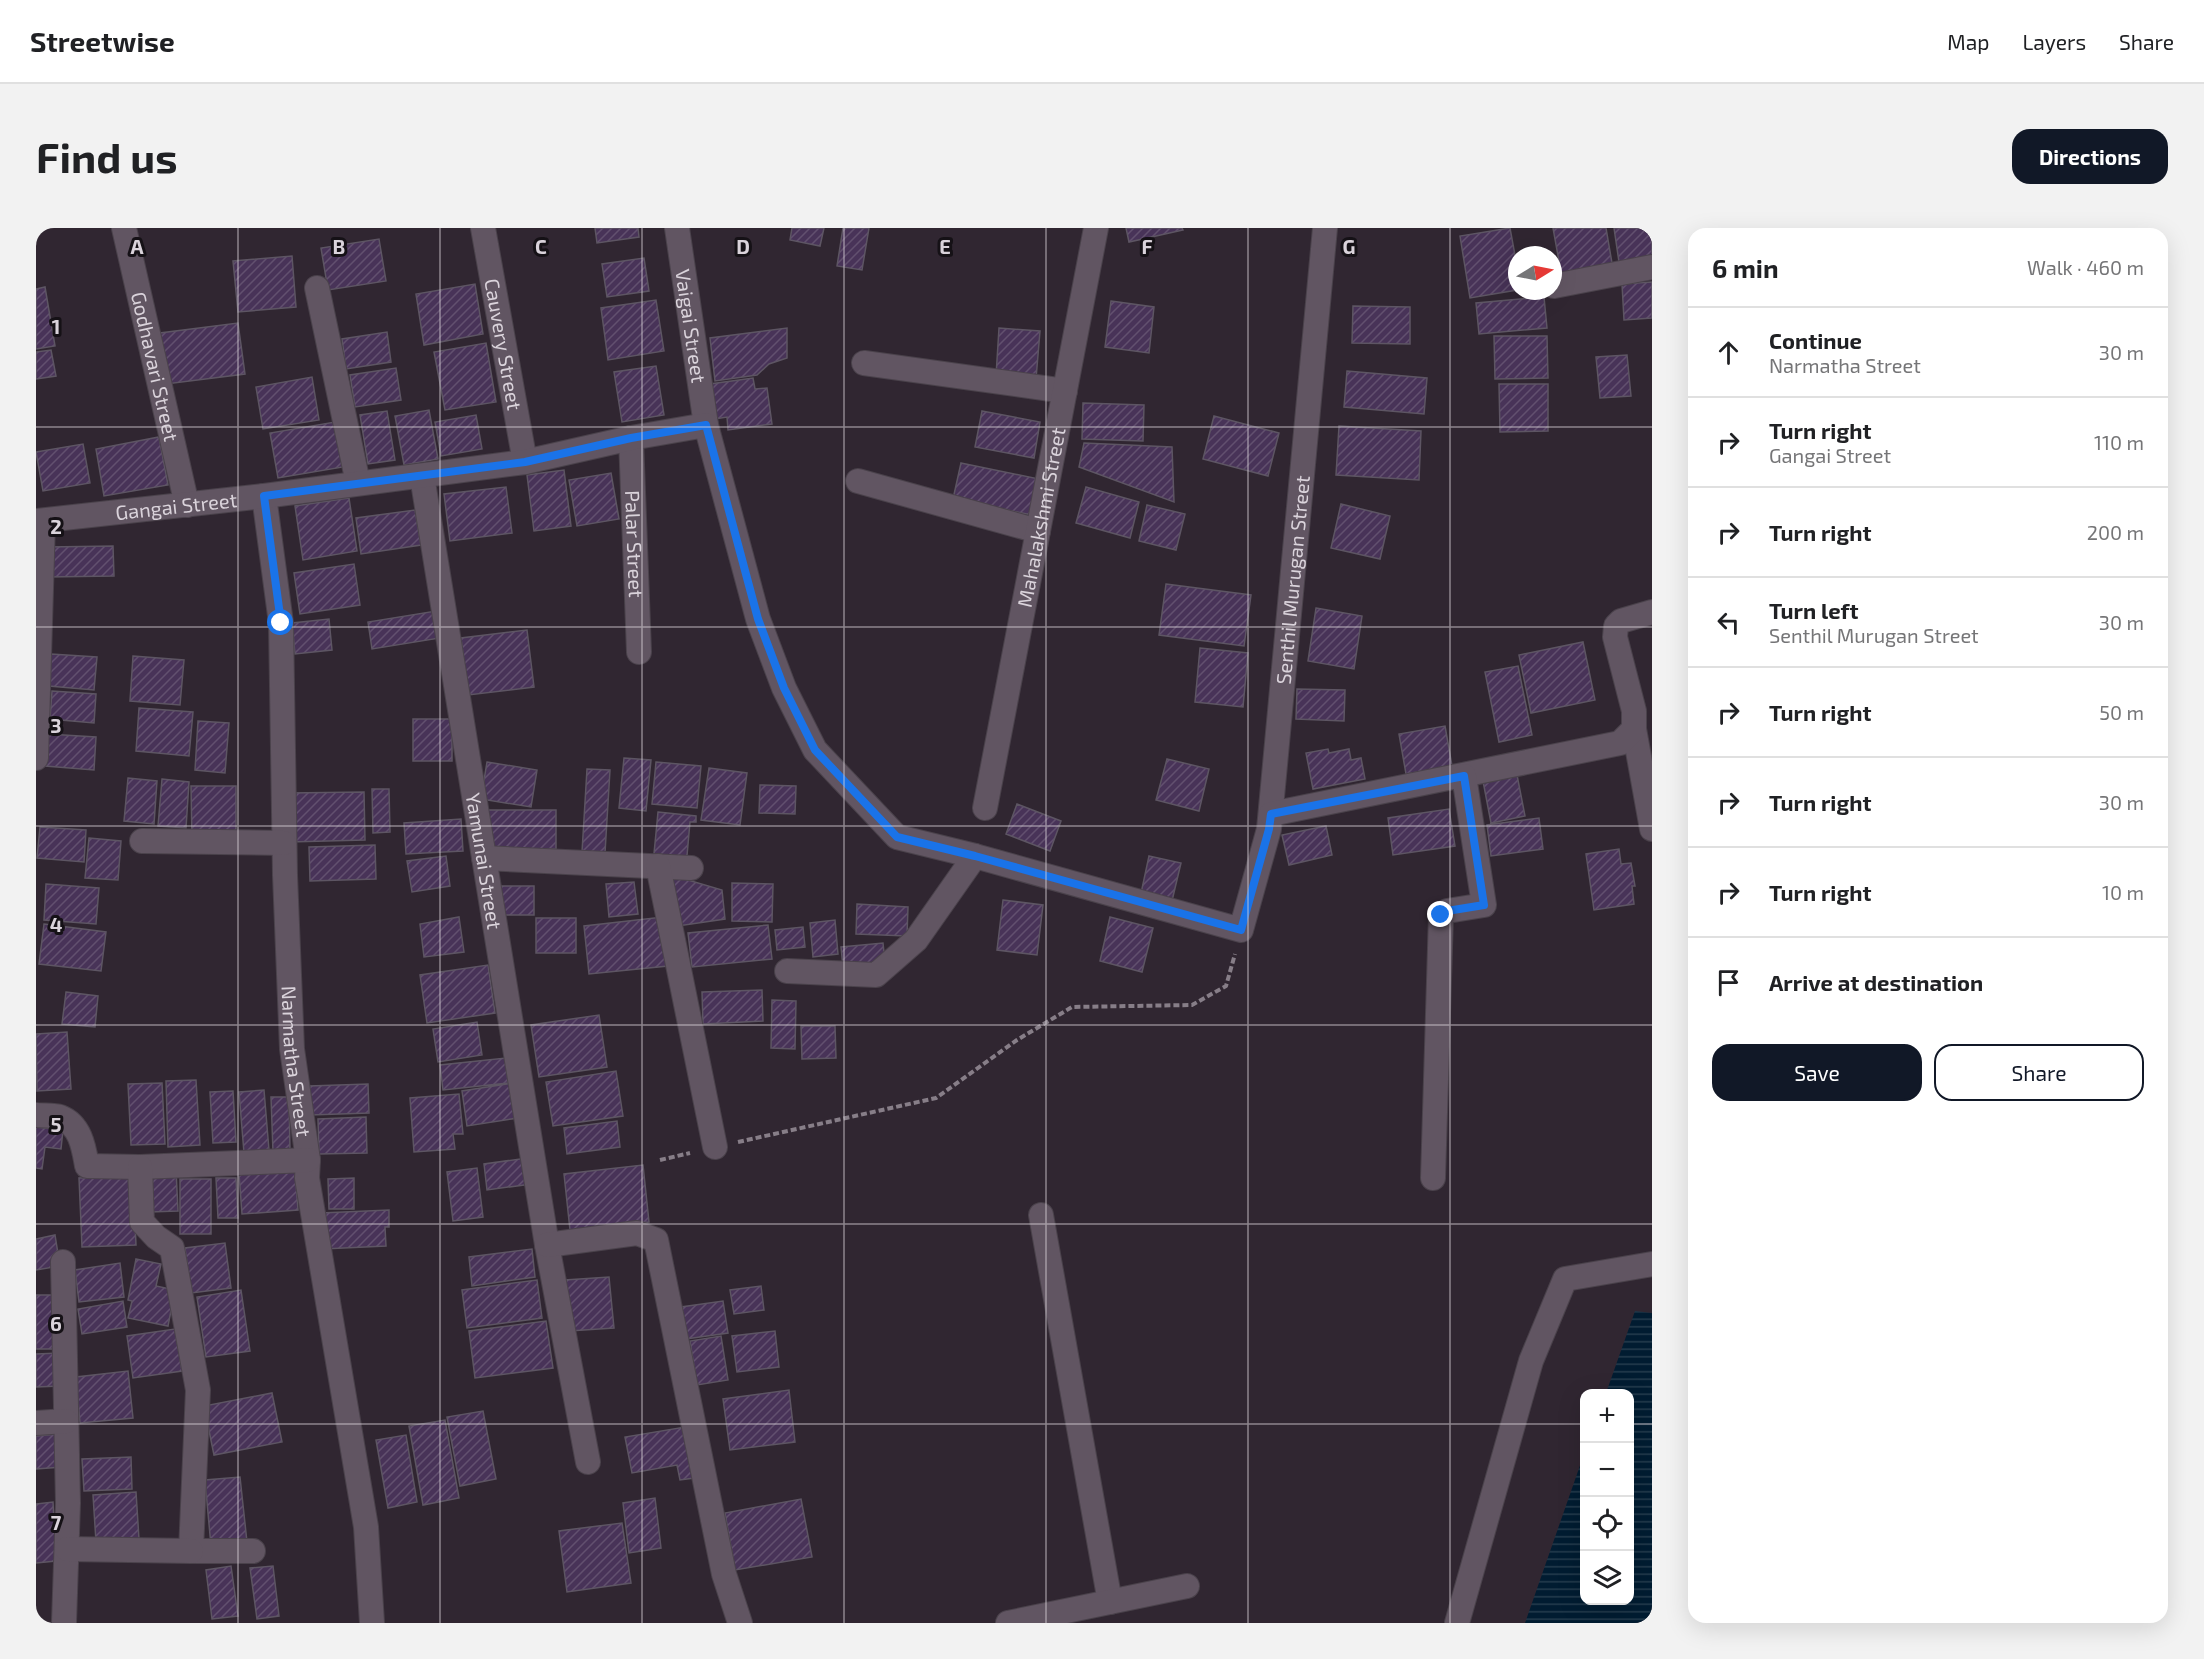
<!DOCTYPE html>
<meta charset="utf-8">
<style>
body{margin:0;font-family:"Exo 2",sans-serif;background:#f2f2f2;color:#202124}
.controls{position:absolute;right:18px;bottom:18px;display:grid;overflow:hidden;border-radius:12px;box-shadow:0 6px 24px #0002}
.controls button{width:54px;height:54px;display:grid;place-items:center;padding:0;border:0;border-bottom:2px solid #e0e0e0;background:#fff;color:#202124;font:30px sans-serif}
.compass{position:absolute;left:1472px;top:18px;width:54px;height:54px;border-radius:50%;background:#fff;box-shadow:0 6px 24px #0002;rotate:80deg}
.stop{position:absolute;width:18px;height:18px;margin:-14px;border:4px solid #1a73e8;border-radius:50%;background:#fff}
.stop.end{background:#1a73e8;border-color:#fff;box-shadow:0 2px 6px #0008}
.list{margin:0;padding:0;list-style:none}
h2{display:flex;justify-content:space-between;align-items:center;height:78px;margin:0;padding:0 24px;font-size:26px}
h2 small{font-size:20px;font-weight:400;color:#757577}
.list li{display:grid;grid-template-columns:39px 1fr auto;gap:18px;align-items:center;box-sizing:border-box;height:90px;padding:0 24px;border-top:2px solid #e0e0e0}
.list b{display:block;font-size:22px;white-space:nowrap}
.list p{margin:0;font-size:20px;white-space:nowrap;color:#757577}
.list em{font-size:20px;font-style:normal;color:#757577}
.actions{display:flex;gap:12px;padding:18px 24px}
.actions a{flex:1;padding:14px 0;border:2px solid #111827;border-radius:18px;text-align:center;font-size:21px;color:#111827}
.actions .main{background:#111827;color:#fff}
.icon{flex:none;width:33px;height:33px;fill:none;stroke:currentColor;stroke-width:2;stroke-linecap:round;stroke-linejoin:round}
.map{position:relative;flex:none;width:1616px;height:1395px;overflow:hidden;border-radius:18px}
header{display:flex;align-items:center;gap:36px;box-sizing:border-box;height:84px;padding:0 30px;background:#fff;border-bottom:2px solid #e0e0e0}
header strong{font-size:28px}
nav{display:flex;gap:33px;margin-inline-start:auto;font-size:21px}
.intro{display:flex;align-items:center;justify-content:space-between;box-sizing:border-box;height:144px;padding:0 36px}
h1{margin:0;font-size:42px}
.button{padding:15px 27px;border-radius:18px;background:#111827;color:#fff;font-size:21px;font-weight:700}
main{display:flex;gap:36px;padding:0 36px}
aside{flex:1;background:#fff;border-radius:18px;box-shadow:0 6px 24px #0002}
.map>svg:first-child{display:block}
.water{fill:url(#water-rules)}
.building{fill:url(#building-hatch);stroke:#5d5563;stroke-width:1.5}
.lines{fill:none;stroke-linecap:round;stroke-linejoin:round}
.minor-casing{stroke:#4a424b;stroke-width:26}
.path{stroke:#877e88;stroke-width:4;stroke-dasharray:6 3;stroke-linecap:butt}
.minor{stroke:#615562;stroke-width:24}
.route{stroke:#1a73e8;stroke-width:8}
.grid{fill:none;stroke:#dad3db;stroke-width:1.5;stroke-opacity:0.55}
.labels{text-anchor:middle;dominant-baseline:central;stroke-width:6;stroke-linejoin:round;paint-order:stroke}
.street-label{font-size:20px;fill:#dad3db;stroke:#151116}
.grid-label{font-size:20px;text-anchor:middle;font-weight:bold;fill:#dad3db;stroke:#151116;stroke-width:6;stroke-linejoin:round;paint-order:stroke}
</style>
<header>
<strong>Streetwise</strong>
<nav><a>Map</a><a>Layers</a><a>Share</a></nav>
</header>
<div class="intro"><h1>Find us</h1><a class="button">Directions</a></div>
<main>
<div class="map">
<svg width="1616" height="1395" viewBox="0 0 1616 1395">
<defs>
<pattern id="water-rules" width="6" height="5" patternUnits="userSpaceOnUse" patternTransform="scale(1.5)"><rect width="6" height="5" fill="#011c31"/><path d="M0 2.5h6" fill="none" stroke="#253c4e"/></pattern>
<pattern id="building-hatch" width="6" height="6" patternUnits="userSpaceOnUse" patternTransform="scale(1.5)"><rect width="6" height="6" fill="#483358"/><path d="M-1 1l2-2M0 6l6-6M5 7l2-2" fill="none" stroke="#62506f"/></pattern>
</defs>
<rect width="100%" height="100%" fill="#302631"/>
<path class="water" d="M 1599,1083 L 1616,1085 L 1616,1395 L 1489,1395 L 1548,1226 L 1548,1372 L 1594,1372 L 1594,1166 L 1570,1165 Z"/>
<path class="building" d="M 559,0 L 602,0 L 603,9 L 561,15 Z
M 756,0 L 788,0 L 784,18 L 754,12 Z
M 807,0 L 833,0 L 826,42 L 801,38 Z
M 1090,0 L 1146,0 L 1147,2 L 1093,14 Z
M 1474,0 L 1481,38 L 1481,62 L 1434,70 L 1424,8 Z
M 1517,0 L 1570,0 L 1577,41 L 1526,50 Z
M 1578,0 L 1616,0 L 1616,29 L 1583,34 Z
M 343,11 L 350,53 L 292,62 L 285,20 Z
M 256,28 L 260,79 L 202,84 L 197,33 Z
M 608,30 L 613,63 L 571,69 L 566,36 Z
M 1616,54 L 1616,90 L 1588,92 L 1586,56 Z
M 439,56 L 447,106 L 388,117 L 380,66 Z
M 9,59 L 19,118 L 0,121 L 0,61 Z
M 1508,69 L 1511,100 L 1443,106 L 1440,75 Z
M 620,72 L 628,123 L 572,132 L 565,80 Z
M 1075,73 L 1118,79 L 1113,125 L 1069,119 Z
M 1317,78 L 1374,79 L 1374,116 L 1316,115 Z
M 202,95 L 209,146 L 130,156 L 124,105 Z
M 751,100 L 751,130 L 733,136 L 721,147 L 679,153 L 674,110 Z
M 963,100 L 1004,103 L 1000,151 L 960,148 Z
M 351,104 L 355,134 L 310,141 L 306,111 Z
M 1458,108 L 1511,108 L 1512,150 L 1459,151 Z
M 450,115 L 460,174 L 409,182 L 398,124 Z
M 15,122 L 20,148 L 0,151 L 0,124 Z
M 1591,127 L 1595,168 L 1564,170 L 1560,129 Z
M 620,138 L 628,187 L 586,194 L 578,144 Z
M 360,140 L 365,172 L 319,179 L 314,147 Z
M 1311,143 L 1391,150 L 1388,186 L 1308,179 Z
M 276,149 L 283,192 L 227,201 L 220,159 Z
M 717,150 L 719,161 L 731,160 L 736,196 L 692,202 L 691,189 L 679,191 L 674,156 Z
M 1463,156 L 1512,156 L 1512,203 L 1464,204 Z
M 1047,175 L 1108,177 L 1107,213 L 1046,211 Z
M 393,182 L 402,231 L 368,237 L 359,188 Z
M 351,183 L 359,232 L 332,236 L 324,187 Z
M 946,183 L 1004,194 L 998,230 L 939,219 Z
M 440,187 L 446,221 L 405,228 L 399,194 Z
M 1178,188 L 1243,205 L 1232,248 L 1167,231 Z
M 299,194 L 307,239 L 242,250 L 234,205 Z
M 1303,198 L 1385,203 L 1383,252 L 1300,247 Z
M 123,209 L 132,257 L 68,268 L 60,221 Z
M 1048,215 L 1136,219 L 1138,274 L 1043,239 Z
M 47,216 L 54,255 L 7,263 L 0,224 Z
M 925,235 L 1003,251 L 996,287 L 917,271 Z
M 528,242 L 535,298 L 498,303 L 491,247 Z
M 575,245 L 583,291 L 541,298 L 533,252 Z
M 470,259 L 476,305 L 414,313 L 408,266 Z
M 1050,259 L 1103,274 L 1094,310 L 1040,295 Z
M 313,270 L 321,323 L 267,332 L 259,278 Z
M 1305,276 L 1354,288 L 1344,331 L 1295,320 Z
M 1111,277 L 1149,286 L 1140,322 L 1103,313 Z
M 379,282 L 385,317 L 325,326 L 320,290 Z
M 77,318 L 78,348 L 11,349 L 11,319 Z
M 318,336 L 324,377 L 264,386 L 258,345 Z
M 1130,356 L 1215,367 L 1208,418 L 1123,407 Z
M 1280,380 L 1326,388 L 1318,441 L 1272,433 Z
M 400,383 L 404,410 L 336,421 L 332,394 Z
M 293,391 L 296,422 L 259,426 L 256,395 Z
M 491,402 L 498,459 L 432,467 L 425,410 Z
M 1547,414 L 1559,472 L 1495,485 L 1483,427 Z
M 1164,420 L 1212,425 L 1207,479 L 1159,474 Z
M 15,426 L 61,429 L 58,462 L 13,458 Z
M 97,428 L 148,432 L 144,477 L 94,473 Z
M 1482,438 L 1496,507 L 1463,514 L 1449,444 Z
M 1261,461 L 1309,462 L 1308,493 L 1260,491 Z
M 16,463 L 60,466 L 58,495 L 14,491 Z
M 103,480 L 157,484 L 153,528 L 100,523 Z
M 377,491 L 416,491 L 416,533 L 377,533 Z
M 162,493 L 193,495 L 189,545 L 159,542 Z
M 1409,498 L 1416,538 L 1370,546 L 1363,506 Z
M 11,506 L 60,509 L 58,542 L 9,538 Z
M 1292,521 L 1293,525 L 1313,521 L 1315,532 L 1325,530 L 1329,551 L 1277,561 L 1270,525 Z
M 588,530 L 615,532 L 610,583 L 583,580 Z
M 1131,531 L 1173,541 L 1163,583 L 1120,572 Z
M 451,534 L 501,542 L 495,579 L 445,571 Z
M 620,534 L 665,538 L 661,580 L 616,576 Z
M 673,540 L 711,545 L 704,597 L 665,592 Z
M 551,541 L 574,542 L 569,625 L 546,624 Z
M 1481,547 L 1489,588 L 1455,595 L 1447,553 Z
M 92,550 L 121,553 L 118,596 L 88,593 Z
M 126,551 L 153,554 L 150,600 L 122,598 Z
M 724,557 L 760,558 L 759,586 L 723,585 Z
M 155,558 L 200,558 L 200,611 L 156,611 Z
M 336,561 L 353,561 L 354,604 L 337,605 Z
M 328,564 L 329,612 L 253,614 L 252,565 Z
M 981,576 L 1025,593 L 1014,623 L 970,606 Z
M 1413,581 L 1419,618 L 1357,627 L 1352,590 Z
M 447,582 L 520,582 L 520,621 L 447,621 Z
M 622,584 L 660,588 L 660,594 L 654,594 L 650,639 L 617,636 Z
M 1503,590 L 1507,621 L 1455,628 L 1451,597 Z
M 425,591 L 427,623 L 370,626 L 368,595 Z
M 1290,598 L 1296,627 L 1253,637 L 1246,607 Z
M 4,599 L 50,602 L 48,634 L 1,630 Z
M 53,610 L 85,613 L 82,652 L 49,650 Z
M 339,617 L 340,651 L 274,653 L 273,619 Z
M 1583,621 L 1585,636 L 1595,635 L 1599,658 L 1596,658 L 1598,676 L 1558,682 L 1550,626 Z
M 410,628 L 414,658 L 376,664 L 371,633 Z
M 1113,628 L 1145,635 L 1135,677 L 1104,670 Z
M 635,647 L 686,662 L 689,691 L 642,698 Z
M 598,654 L 602,686 L 573,689 L 570,656 Z
M 696,655 L 737,656 L 736,694 L 696,693 Z
M 10,656 L 63,660 L 60,696 L 8,692 Z
M 457,658 L 498,658 L 498,687 L 457,687 Z
M 967,672 L 1007,677 L 1001,727 L 961,722 Z
M 821,676 L 872,679 L 871,708 L 820,706 Z
M 423,689 L 428,724 L 388,729 L 384,696 Z
M 627,689 L 632,738 L 553,746 L 548,698 Z
M 1074,689 L 1117,700 L 1106,744 L 1064,733 Z
M 500,690 L 540,690 L 540,725 L 500,725 Z
M 799,692 L 802,726 L 777,729 L 774,695 Z
M 8,696 L 70,704 L 65,743 L 3,736 Z
M 732,697 L 736,731 L 656,739 L 652,705 Z
M 767,699 L 769,719 L 741,722 L 739,702 Z
M 847,715 L 849,734 L 807,739 L 805,719 Z
M 452,737 L 459,785 L 391,795 L 384,747 Z
M 726,762 L 727,793 L 667,796 L 666,764 Z
M 30,764 L 62,768 L 59,799 L 26,796 Z
M 736,772 L 760,773 L 759,821 L 735,820 Z
M 563,787 L 571,839 L 503,849 L 495,797 Z
M 441,794 L 446,827 L 402,834 L 397,801 Z
M 765,798 L 799,798 L 800,830 L 766,831 Z
M 31,804 L 35,861 L 1,863 L 0,806 Z
M 470,830 L 472,855 L 407,862 L 404,837 Z
M 580,843 L 587,888 L 517,898 L 510,854 Z
M 160,852 L 164,917 L 132,919 L 130,853 Z
M 126,855 L 129,916 L 95,917 L 92,856 Z
M 478,855 L 482,890 L 431,898 L 426,863 Z
M 332,856 L 333,885 L 274,887 L 273,858 Z
M 228,862 L 233,922 L 208,925 L 203,864 Z
M 197,863 L 200,914 L 177,915 L 174,864 Z
M 423,866 L 427,906 L 417,906 L 419,921 L 378,924 L 374,870 Z
M 235,869 L 253,869 L 254,923 L 237,924 Z
M 330,889 L 331,925 L 283,926 L 282,891 Z
M 581,893 L 584,919 L 531,926 L 528,900 Z
M 0,899 L 27,902 L 25,921 L 9,919 L 6,941 L 0,940 Z
M 491,930 L 495,956 L 451,962 L 448,936 Z
M 607,937 L 613,994 L 534,1002 L 528,946 Z
M 441,940 L 447,989 L 417,993 L 411,944 Z
M 140,942 L 142,983 L 114,984 L 113,943 Z
M 259,942 L 262,982 L 206,986 L 203,946 Z
M 97,948 L 100,1017 L 46,1019 L 43,950 Z
M 180,950 L 200,950 L 202,990 L 182,990 Z
M 318,950 L 318,981 L 293,981 L 292,951 Z
M 144,951 L 175,951 L 175,1006 L 144,1006 Z
M 353,982 L 353,999 L 349,999 L 350,1018 L 287,1021 L 285,985 Z
M 19,1007 L 24,1038 L 0,1042 L 0,1011 Z
M 189,1015 L 195,1060 L 155,1065 L 149,1020 Z
M 496,1021 L 499,1049 L 436,1058 L 433,1029 Z
M 100,1031 L 125,1036 L 120,1058 L 139,1062 L 132,1098 L 92,1090 L 96,1073 L 92,1072 Z
M 84,1035 L 88,1069 L 43,1074 L 39,1042 Z
M 573,1049 L 578,1100 L 533,1103 L 529,1052 Z
M 501,1052 L 506,1090 L 431,1100 L 426,1062 Z
M 725,1058 L 728,1082 L 698,1086 L 694,1062 Z
M 205,1062 L 214,1123 L 170,1129 L 161,1069 Z
M 0,1067 L 17,1067 L 19,1121 L 0,1121 Z
M 87,1073 L 91,1099 L 46,1106 L 42,1081 Z
M 687,1073 L 692,1105 L 643,1112 L 638,1080 Z
M 510,1093 L 517,1140 L 439,1150 L 433,1103 Z
M 139,1101 L 146,1143 L 97,1150 L 91,1108 Z
M 739,1103 L 743,1139 L 701,1144 L 696,1108 Z
M 685,1108 L 692,1152 L 661,1157 L 654,1113 Z
M 23,1125 L 24,1158 L 0,1159 L 0,1126 Z
M 92,1143 L 97,1190 L 44,1195 L 40,1149 Z
M 753,1162 L 759,1214 L 694,1222 L 687,1171 Z
M 236,1165 L 246,1214 L 178,1227 L 168,1178 Z
M 447,1183 L 460,1251 L 424,1258 L 411,1189 Z
M 409,1192 L 423,1270 L 387,1277 L 373,1198 Z
M 649,1199 L 658,1250 L 644,1252 L 641,1237 L 596,1245 L 589,1209 Z
M 23,1206 L 26,1239 L 0,1241 L 0,1208 Z
M 370,1207 L 381,1274 L 352,1280 L 340,1212 Z
M 95,1229 L 96,1261 L 48,1263 L 46,1231 Z
M 204,1249 L 211,1314 L 175,1318 L 169,1252 Z
M 100,1264 L 103,1311 L 60,1314 L 57,1267 Z
M 619,1270 L 625,1320 L 593,1325 L 587,1275 Z
M 765,1271 L 776,1329 L 699,1342 L 689,1285 Z
M 17,1274 L 20,1333 L 0,1335 L 0,1276 Z
M 586,1295 L 595,1355 L 531,1364 L 523,1303 Z
M 195,1338 L 202,1388 L 176,1391 L 170,1342 Z
M 237,1338 L 243,1388 L 221,1391 L 214,1340 Z"/>
<g class="lines">
<g class="minor-casing">
<g id="minor">
<path id="s1" d="M 88,0 L 151,277"/>
<path id="s2" d="M 447,0 L 489,234"/>
<path id="s3" d="M 641,0 L 670,197 L 722,391 L 748,460 L 779,522 L 861,609 L 939,628 L 1205,702 L 1233,601 L 1289,0"/>
<path d="M 1518,58 L 1616,39"/>
<path d="M 281,60 L 322,255"/>
<path d="M 828,135 L 1029,163"/>
<path id="s4" d="M 595,210 L 603,424"/>
<path id="s5" d="M 386,248 L 511,1017 L 552,1234"/>
<path d="M 822,253 L 1002,303"/>
<path id="s6" d="M 228,268 L 245,395 L 249,647 L 256,821 L 272,932 L 271,950 L 330,1299 L 336,1395"/>
<path id="s7" d="M 0,293 L 228,268 L 489,234 L 595,210 L 670,197"/>
<path d="M 1598,501 L 1616,601"/>
<path d="M 0,530 L 7,293"/>
<path id="s8" d="M 949,580 L 1060,0"/>
<path d="M 1235,586 L 1584,515 L 1598,501 L 1598,483 L 1579,409 L 1580,398 L 1585,393 L 1616,384"/>
<path d="M 106,613 L 248,615"/>
<path d="M 448,630 L 655,640"/>
<path d="M 622,638 L 679,919"/>
<path d="M 751,743 L 840,747 L 880,712 L 939,628"/>
<path d="M 0,887 C 7,888 18,887 24,889 C 45,897 48,921 51,938 L 104,939 L 272,932"/>
<path d="M 104,939 L 106,994 L 120,1009 L 136,1020 L 162,1162 L 155,1323 L 217,1323"/>
<path d="M 1397,950 L 1405,687 L 1411,683 L 1448,677 L 1428,548"/>
<path d="M 1005,987 L 1074,1374"/>
<path d="M 511,1017 L 601,1005 L 620,1012 L 688,1346 L 704,1395"/>
<path d="M 27,1034 L 32,1275 L 28,1395"/>
<path d="M 0,1195 L 30,1193"/>
<path d="M 31,1321 L 155,1323"/>
<path d="M 972,1395 L 1151,1358"/>
<path d="M 1421,1395 L 1495,1133 L 1529,1051 L 1616,1036"/>
</g>
</g>
<path class="path" d="M 702,914 L 900,870 L 981,812 L 1036,779 L 1156,777 L 1190,758 L 1199,726
M 624,932 L 654,925"/>
<use href="#minor" class="minor"/>
</g>
<g class="lines">
<path class="route" d="M 245,395 L 228,268 L 489,234 L 595,210 L 670,197 L 722,391 L 748,460 L 779,522 L 861,609 L 939,628 L 1205,702 L 1233,601 L 1235,586 L 1428,548 L 1448,677 L 1411,683 L 1405,687"/>
</g>
<path class="grid" d="M 202,0 L 202,1395M 404,0 L 404,1395M 606,0 L 606,1395M 808,0 L 808,1395M 1010,0 L 1010,1395M 1212,0 L 1212,1395M 1414,0 L 1414,1395M 0,199 L 1616,199M 0,399 L 1616,399M 0,598 L 1616,598M 0,797 L 1616,797M 0,996 L 1616,996M 0,1196 L 1548,1196M 1594,1196 L 1616,1196"/>
<g class="labels">
<g class="street-label">
<text stroke="none"><textPath href="#s3" startOffset="99">Vaigai Street</textPath></text>
<text stroke="none"><textPath href="#s2" startOffset="118">Cauvery Street</textPath></text>
<text stroke="none"><textPath href="#s1" startOffset="142">Godhavari Street</textPath></text>
<text stroke="none"><textPath href="#s7" startOffset="141">Gangai Street</textPath></text>
<text stroke="none"><textPath href="#s8" startOffset="296">Mahalakshmi Street</textPath></text>
<text stroke="none"><textPath href="#s4" startOffset="106">Palar Street</textPath></text>
<text stroke="none"><textPath href="#s3" startOffset="1374">Senthil Murugan Street</textPath></text>
<text stroke="none"><textPath href="#s5" startOffset="390">Yamunai Street</textPath></text>
<text stroke="none"><textPath href="#s6" startOffset="567">Narmatha Street</textPath></text>
</g>
</g>
<g class="grid-label">
<text x="101" y="26">A</text>
<text x="303" y="26">B</text>
<text x="505" y="26">C</text>
<text x="707" y="26">D</text>
<text x="909" y="26">E</text>
<text x="1111" y="26">F</text>
<text x="1313" y="26">G</text>
<text x="20" y="106">1</text>
<text x="20" y="306">2</text>
<text x="20" y="505">3</text>
<text x="20" y="704">4</text>
<text x="20" y="904">5</text>
<text x="20" y="1103">6</text>
<text x="20" y="1302">7</text>
</g>
</svg>
<div class="controls">
<button>+</button>
<button>−</button>
<button><svg class="icon" aria-label="locate" viewBox="0 0 24 24"><circle cx="12" cy="12" r="6"/><path d="M12 2v4M12 18v4M2 12h4M18 12h4"/></svg></button>
<button><svg class="icon" aria-label="layers" viewBox="0 0 24 24"><path d="M12 4l9 5-9 5-9-5zM3 14l9 5 9-5"/></svg></button>
</div>
<svg class="compass" viewBox="-18 -18 36 36"><path d="M0-13l5 13h-10z" fill="#e53935"/><path d="M0 13l5-13h-10z" fill="#757577"/></svg>
<div class="stop" style="left:245px;top:395px"></div>
<div class="stop end" style="left:1405px;top:687px"></div>
</div>
<aside>
<h2>6 min<small>Walk · 460 m</small></h2>
<ul class="list">
<li><svg class="icon" aria-label="ahead" viewBox="0 0 24 24"><path d="M12 20V5M6 11l6-6 6 6"/></svg><div><b>Continue</b><p>Narmatha Street</p></div><em>30 m</em></li>
<li><svg class="icon" aria-label="right" viewBox="0 0 24 24"><path d="M7 20v-9h11M14 6l5 5-5 5"/></svg><div><b>Turn right</b><p>Gangai Street</p></div><em>110 m</em></li>
<li><svg class="icon" aria-label="right" viewBox="0 0 24 24"><path d="M7 20v-9h11M14 6l5 5-5 5"/></svg><div><b>Turn right</b></div><em>200 m</em></li>
<li><svg class="icon" aria-label="left" viewBox="0 0 24 24"><path d="M17 20v-9H6M10 6l-5 5 5 5"/></svg><div><b>Turn left</b><p>Senthil Murugan Street</p></div><em>30 m</em></li>
<li><svg class="icon" aria-label="right" viewBox="0 0 24 24"><path d="M7 20v-9h11M14 6l5 5-5 5"/></svg><div><b>Turn right</b></div><em>50 m</em></li>
<li><svg class="icon" aria-label="right" viewBox="0 0 24 24"><path d="M7 20v-9h11M14 6l5 5-5 5"/></svg><div><b>Turn right</b></div><em>30 m</em></li>
<li><svg class="icon" aria-label="right" viewBox="0 0 24 24"><path d="M7 20v-9h11M14 6l5 5-5 5"/></svg><div><b>Turn right</b></div><em>10 m</em></li>
<li><svg class="icon" aria-label="arrive" viewBox="0 0 24 24"><path d="M6 21V4h12l-3 4 3 4H6"/></svg><div><b>Arrive at destination</b></div></li>
</ul>
<div class="actions"><a class="main">Save</a><a>Share</a></div>
</aside>
</main>
